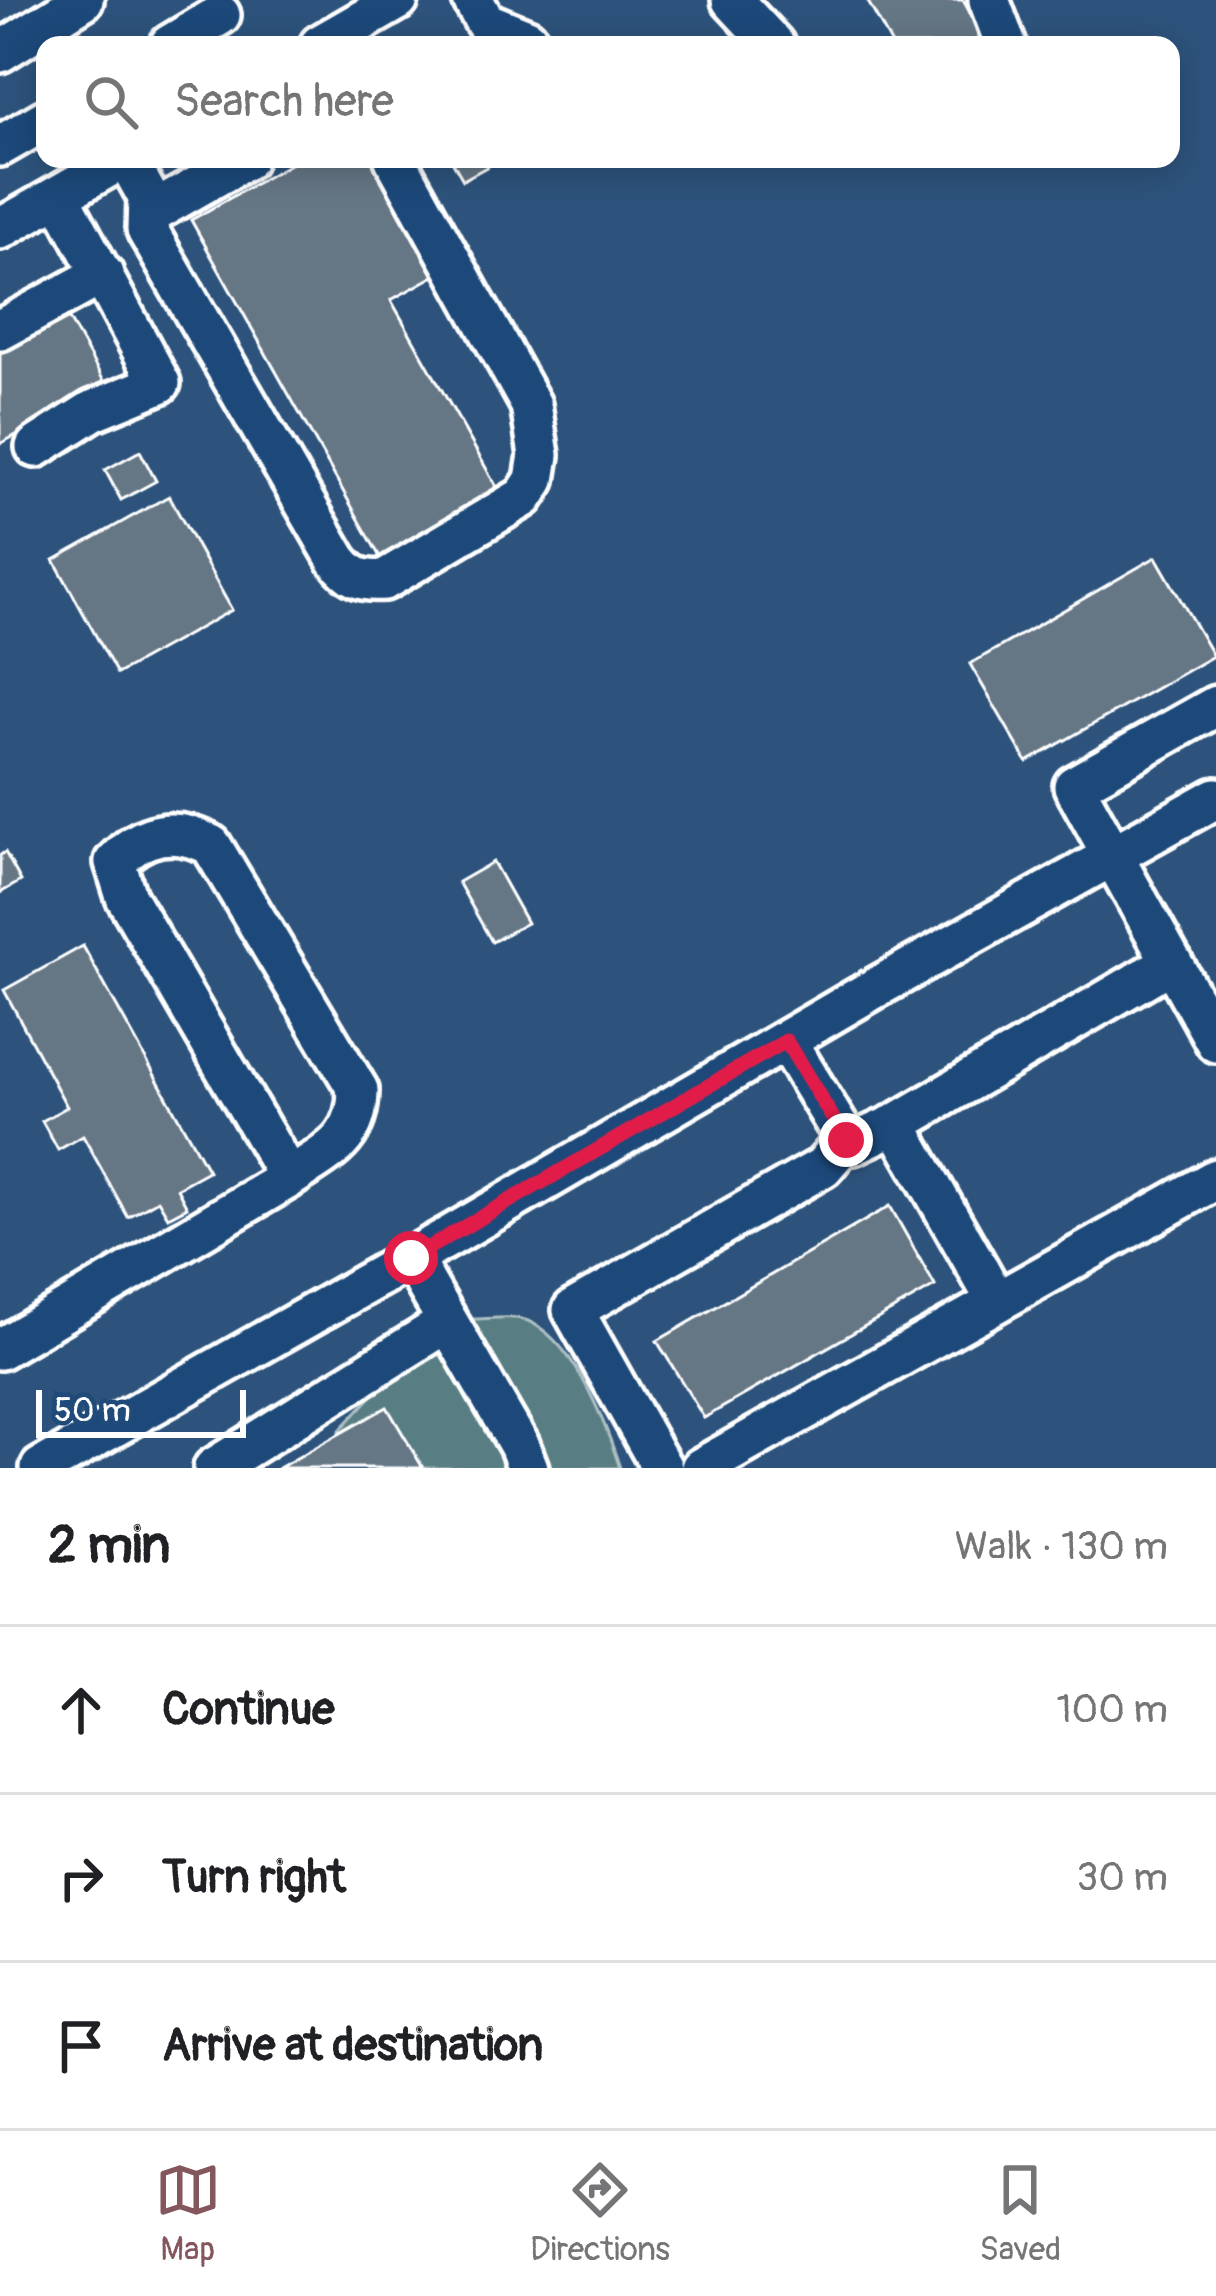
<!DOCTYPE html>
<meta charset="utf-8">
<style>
body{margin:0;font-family:Pangolin,sans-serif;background:#f2f2f2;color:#202124}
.scale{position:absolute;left:36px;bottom:30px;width:210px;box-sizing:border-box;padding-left:12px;border:6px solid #fff;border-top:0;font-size:33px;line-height:42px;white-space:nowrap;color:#fff;-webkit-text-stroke:9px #1f4a7a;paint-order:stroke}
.stop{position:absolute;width:36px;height:36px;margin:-27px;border:9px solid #e11d48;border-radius:50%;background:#fff}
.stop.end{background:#e11d48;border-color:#fff;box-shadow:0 3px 12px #0008}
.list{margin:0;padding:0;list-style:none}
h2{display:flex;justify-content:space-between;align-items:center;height:156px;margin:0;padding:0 48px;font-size:51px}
h2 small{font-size:39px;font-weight:400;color:#757577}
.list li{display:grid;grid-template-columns:78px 1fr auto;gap:36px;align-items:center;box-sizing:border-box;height:168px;padding:0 48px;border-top:3px solid #e0e0e0}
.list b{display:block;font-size:45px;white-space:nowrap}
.list em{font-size:39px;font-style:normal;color:#757577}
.icon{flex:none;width:66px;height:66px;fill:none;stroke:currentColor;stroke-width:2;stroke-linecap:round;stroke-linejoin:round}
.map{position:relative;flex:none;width:1216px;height:1468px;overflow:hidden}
.search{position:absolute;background:#fff;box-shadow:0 6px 30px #0003;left:36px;right:36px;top:36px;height:132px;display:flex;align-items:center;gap:30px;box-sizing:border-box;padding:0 42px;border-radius:24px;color:#757577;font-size:45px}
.sheet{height:660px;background:#fff}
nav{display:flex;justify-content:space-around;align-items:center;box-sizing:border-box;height:168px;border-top:3px solid #e0e0e0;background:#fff;font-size:33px;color:#757577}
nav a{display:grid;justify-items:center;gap:6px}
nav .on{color:#84575d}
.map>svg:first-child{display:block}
.green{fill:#597e84;stroke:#acbec2;stroke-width:3}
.building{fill:#657685;stroke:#fff;stroke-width:3}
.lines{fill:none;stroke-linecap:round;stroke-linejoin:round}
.minor-casing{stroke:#fff;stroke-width:48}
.minor{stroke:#1f4a7a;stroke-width:39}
.route{stroke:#e11d48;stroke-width:15}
</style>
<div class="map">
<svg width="1216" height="1468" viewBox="0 0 1216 1468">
<rect width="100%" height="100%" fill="#2d537c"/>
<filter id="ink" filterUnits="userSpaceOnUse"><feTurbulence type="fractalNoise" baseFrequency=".00833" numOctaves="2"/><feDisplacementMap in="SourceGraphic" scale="24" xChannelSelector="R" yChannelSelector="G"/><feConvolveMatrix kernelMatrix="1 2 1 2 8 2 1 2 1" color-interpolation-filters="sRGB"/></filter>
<g filter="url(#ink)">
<path class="green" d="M 472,1319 C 488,1319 514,1315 528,1321 C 575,1342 605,1422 620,1468 L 329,1468 L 340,1430 L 430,1334 Z"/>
<path class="building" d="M 867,0 L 963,0 L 988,45 L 892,45 Z
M 299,159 L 383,159 L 445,270 L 391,300 L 499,491 L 380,557 L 191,220 Z
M 451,159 L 501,159 L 463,180 Z
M 65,312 L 106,385 L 0,444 L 0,348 Z
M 140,451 L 156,481 L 121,500 L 105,470 Z
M 169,496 L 232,610 L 117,674 L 54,560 Z
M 1156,557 L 1213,656 L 1027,762 L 970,664 Z
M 5,852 L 21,881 L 0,893 L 0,855 Z
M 493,862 L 527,923 L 492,942 L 458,882 Z
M 83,946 L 208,1171 L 177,1188 L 187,1207 L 168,1217 L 158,1200 L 128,1217 L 83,1136 L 58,1150 L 42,1121 L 67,1107 L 4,990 Z
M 890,1206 L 935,1286 L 704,1418 L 657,1341 Z
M 387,1407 L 423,1468 L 279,1468 Z"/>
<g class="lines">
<g class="minor-casing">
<path id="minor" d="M 473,0 L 485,22 L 527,39 L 531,45
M 732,0 L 774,45
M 989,0 L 1006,45
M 170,45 L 220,15
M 320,45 L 398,0
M 0,52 L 83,0
M 0,146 L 45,120
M 127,159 L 148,197 L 147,230 L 337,559 C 350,577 361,582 384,580 L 524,497 L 535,480 L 539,455 L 531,405 L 395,159
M 148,215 L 246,159
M 0,229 L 122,159
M 0,330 L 103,274
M 36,447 L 92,411 L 160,383 L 59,195
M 1216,706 L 1074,786 L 1216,1042
M 786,1041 L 846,1140 L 853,1144 L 896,1124 L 1172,962
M 896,1124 L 997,1302
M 411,1258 L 519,1445 L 528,1468
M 0,1349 L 289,1178 C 327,1152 358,1141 358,1090 L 211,845 C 174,826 143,832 115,862 L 126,897 L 289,1178
M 41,1468 L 452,1235 L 870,991 L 1216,798
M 214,1468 L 448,1322
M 662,1468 L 573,1310 L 823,1167 L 846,1140
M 701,1468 L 1216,1179"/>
</g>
<use href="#minor" class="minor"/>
</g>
</g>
<g class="lines" filter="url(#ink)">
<path class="route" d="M 411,1258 L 786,1041 L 846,1140"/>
</g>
</svg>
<div class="scale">50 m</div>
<div class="stop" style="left:411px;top:1258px"></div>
<div class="stop end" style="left:846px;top:1140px"></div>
<div class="search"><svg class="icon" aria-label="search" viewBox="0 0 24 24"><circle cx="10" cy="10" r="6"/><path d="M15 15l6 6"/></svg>Search here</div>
</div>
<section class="sheet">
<h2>2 min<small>Walk · 130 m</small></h2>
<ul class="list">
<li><svg class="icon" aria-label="ahead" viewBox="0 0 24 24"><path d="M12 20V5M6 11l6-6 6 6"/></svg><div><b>Continue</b></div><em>100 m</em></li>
<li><svg class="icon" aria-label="right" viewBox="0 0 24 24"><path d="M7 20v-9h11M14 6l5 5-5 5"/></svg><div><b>Turn right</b></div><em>30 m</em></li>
<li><svg class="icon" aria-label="arrive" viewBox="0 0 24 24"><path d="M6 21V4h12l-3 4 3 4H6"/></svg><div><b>Arrive at destination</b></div></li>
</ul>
</section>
<nav>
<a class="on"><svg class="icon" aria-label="map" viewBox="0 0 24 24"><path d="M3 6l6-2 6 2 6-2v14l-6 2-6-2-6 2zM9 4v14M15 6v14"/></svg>Map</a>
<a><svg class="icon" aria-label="directions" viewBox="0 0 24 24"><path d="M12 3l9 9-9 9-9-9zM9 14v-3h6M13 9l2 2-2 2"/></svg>Directions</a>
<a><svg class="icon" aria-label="saved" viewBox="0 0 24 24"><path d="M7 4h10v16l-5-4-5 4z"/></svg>Saved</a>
</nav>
